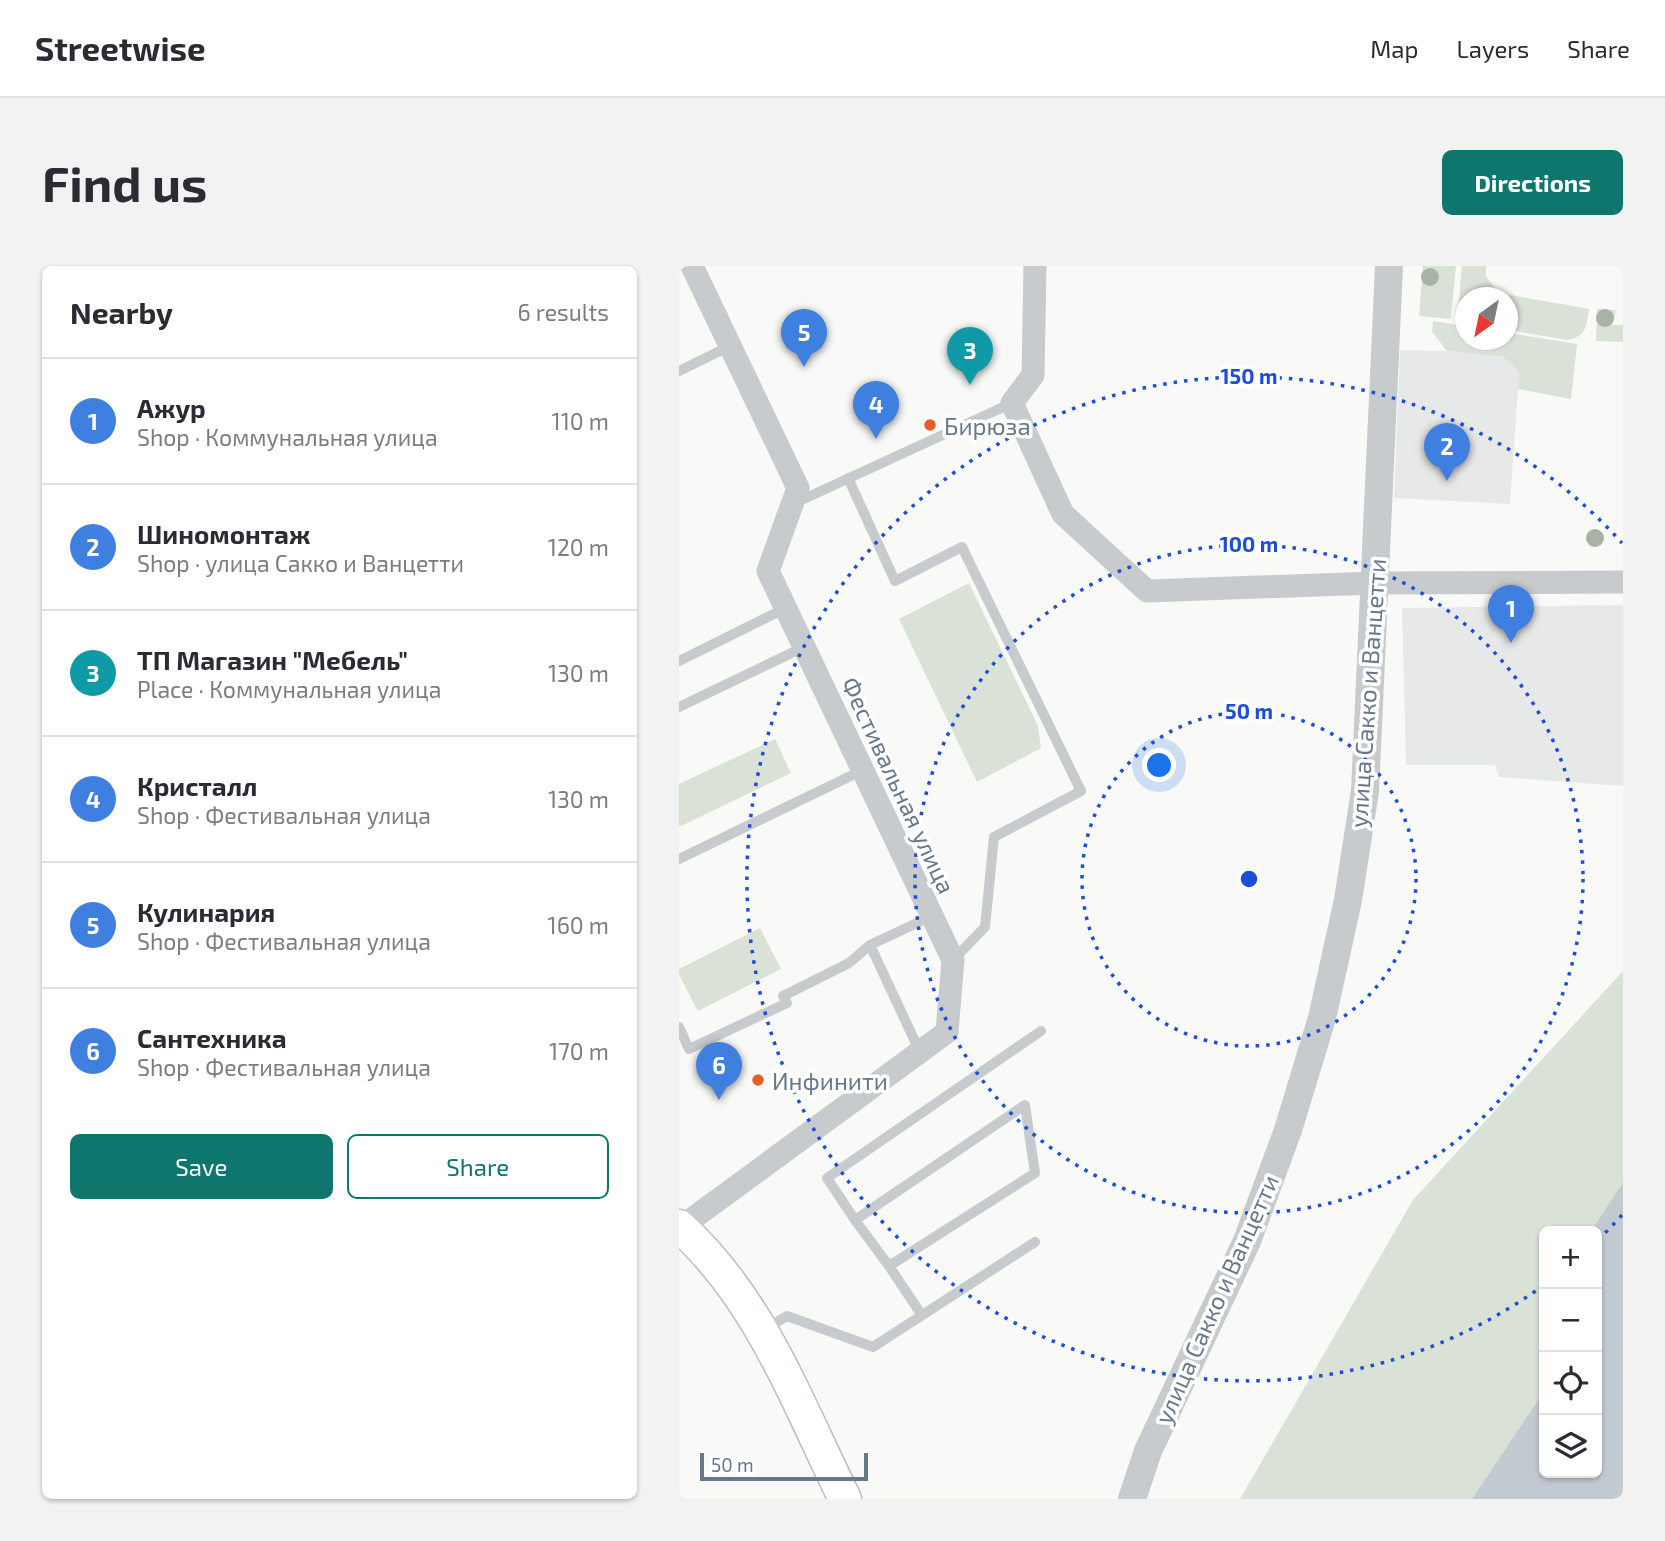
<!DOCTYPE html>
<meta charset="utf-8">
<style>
body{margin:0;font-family:"Exo 2",sans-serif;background:#f2f2f3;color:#2b2b33}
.controls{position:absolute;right:21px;bottom:21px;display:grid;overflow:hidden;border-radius:10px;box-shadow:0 2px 5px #0004}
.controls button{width:63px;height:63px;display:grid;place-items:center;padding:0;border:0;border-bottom:2px solid #e1e1e2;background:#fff;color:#2b2b33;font:35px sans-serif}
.compass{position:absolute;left:776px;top:21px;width:63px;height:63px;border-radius:50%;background:#fff;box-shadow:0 2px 5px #0004;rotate:213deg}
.scale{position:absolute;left:21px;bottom:18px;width:168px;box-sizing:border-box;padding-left:7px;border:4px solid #677888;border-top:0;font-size:19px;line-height:24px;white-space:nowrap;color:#677888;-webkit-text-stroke:5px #fff;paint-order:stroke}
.you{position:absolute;left:481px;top:500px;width:24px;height:24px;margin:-18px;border:5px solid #fff;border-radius:50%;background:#1a73e8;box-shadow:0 0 0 10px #1a73e833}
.badge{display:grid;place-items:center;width:46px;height:46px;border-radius:50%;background:#0f766e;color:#fff;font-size:23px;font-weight:700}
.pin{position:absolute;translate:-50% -58px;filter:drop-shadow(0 2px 4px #0008)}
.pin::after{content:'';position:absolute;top:37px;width:24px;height:21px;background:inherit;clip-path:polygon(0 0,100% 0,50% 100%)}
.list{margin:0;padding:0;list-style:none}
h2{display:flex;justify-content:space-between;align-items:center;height:91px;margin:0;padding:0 28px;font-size:30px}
h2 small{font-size:23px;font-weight:400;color:#7c7c81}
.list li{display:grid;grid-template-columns:46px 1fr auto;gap:21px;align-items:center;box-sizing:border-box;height:126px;padding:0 28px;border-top:2px solid #e1e1e2}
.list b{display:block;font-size:26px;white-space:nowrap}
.list p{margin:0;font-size:23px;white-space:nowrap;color:#7c7c81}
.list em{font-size:23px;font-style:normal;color:#7c7c81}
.actions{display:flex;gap:14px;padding:21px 28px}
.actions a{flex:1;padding:16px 0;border:2px solid #0f766e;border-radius:10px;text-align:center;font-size:24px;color:#0f766e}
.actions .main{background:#0f766e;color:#fff}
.icon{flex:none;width:38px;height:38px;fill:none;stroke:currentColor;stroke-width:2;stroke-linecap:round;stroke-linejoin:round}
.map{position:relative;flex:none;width:944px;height:1233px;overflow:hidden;border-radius:10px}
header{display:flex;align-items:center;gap:42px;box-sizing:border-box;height:98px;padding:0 35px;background:#fff;border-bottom:2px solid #e1e1e2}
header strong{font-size:33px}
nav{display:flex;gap:38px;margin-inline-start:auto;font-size:24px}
.intro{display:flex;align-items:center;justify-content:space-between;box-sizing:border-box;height:168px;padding:0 42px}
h1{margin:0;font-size:49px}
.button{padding:18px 32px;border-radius:10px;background:#0f766e;color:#fff;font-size:24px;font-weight:700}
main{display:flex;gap:42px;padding:0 42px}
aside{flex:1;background:#fff;border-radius:10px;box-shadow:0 2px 5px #0004}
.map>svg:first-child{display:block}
.built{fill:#e7e8e8}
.green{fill:#dae1d7}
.water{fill:#c1cad0}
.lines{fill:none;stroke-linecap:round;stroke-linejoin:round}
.secondary-casing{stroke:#b9bec3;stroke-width:35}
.service{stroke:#c7cbce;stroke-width:10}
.minor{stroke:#c7cbce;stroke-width:23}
.tertiary{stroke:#c7cbce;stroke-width:28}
.secondary{stroke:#fff;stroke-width:32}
.tree{fill:#a8b3a5}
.ring{fill:none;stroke:#1d4ed8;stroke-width:3.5;stroke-dasharray:3.5 7}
.poi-dot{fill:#e85e27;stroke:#fff;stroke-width:2.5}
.labels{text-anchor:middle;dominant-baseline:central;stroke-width:7;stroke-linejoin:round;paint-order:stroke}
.poi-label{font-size:24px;fill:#677888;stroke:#fff;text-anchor:start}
.street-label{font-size:24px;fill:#677888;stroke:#fff}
.centre{fill:#1d4ed8;stroke:#fff;stroke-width:3.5}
.ring-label{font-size:21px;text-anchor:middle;font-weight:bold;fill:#1d4ed8;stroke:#fff;stroke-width:7;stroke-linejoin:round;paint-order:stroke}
</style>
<header>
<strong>Streetwise</strong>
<nav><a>Map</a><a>Layers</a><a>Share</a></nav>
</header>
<div class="intro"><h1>Find us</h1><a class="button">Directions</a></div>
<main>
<aside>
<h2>Nearby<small>6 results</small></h2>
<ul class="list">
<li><span class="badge" style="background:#3f7fe0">1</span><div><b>Ажур</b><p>Shop · Коммунальная улица</p></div><em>110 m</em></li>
<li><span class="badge" style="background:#3f7fe0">2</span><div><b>Шиномонтаж</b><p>Shop · улица Сакко и Ванцетти</p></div><em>120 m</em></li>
<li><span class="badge" style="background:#0f9aa8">3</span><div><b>ТП Магазин &quot;Мебель&quot;</b><p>Place · Коммунальная улица</p></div><em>130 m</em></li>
<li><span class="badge" style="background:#3f7fe0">4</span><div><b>Кристалл</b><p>Shop · Фестивальная улица</p></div><em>130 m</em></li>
<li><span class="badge" style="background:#3f7fe0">5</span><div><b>Кулинария</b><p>Shop · Фестивальная улица</p></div><em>160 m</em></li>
<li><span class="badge" style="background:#3f7fe0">6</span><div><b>Сантехника</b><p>Shop · Фестивальная улица</p></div><em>170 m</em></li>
</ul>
<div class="actions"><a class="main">Save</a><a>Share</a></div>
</aside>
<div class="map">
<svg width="944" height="1233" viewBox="0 0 944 1233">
<rect width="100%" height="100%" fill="#f9f9f7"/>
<path class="built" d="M 721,84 L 768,85 L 824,91 L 840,106 L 831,238 L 715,232 Z
M 944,339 L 944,520 L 820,511 L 816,499 L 727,499 L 723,342 Z"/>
<path class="green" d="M 744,0 L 777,0 L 772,53 L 740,50 Z
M 783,0 L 807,0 L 807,10 L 820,27 L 910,43 C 907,60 908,70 889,74 L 829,64 L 828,32 L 786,32 L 786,57 L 778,56 Z
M 918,43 L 937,44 L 933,59 L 944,59 L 944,76 L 917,75 Z
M 754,55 L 786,60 L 786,74 L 828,74 L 829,67 L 898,78 L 892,133 L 839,123 L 840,106 L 824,91 L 768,85 L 753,66 Z
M 290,317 L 359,460 L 362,482 L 298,516 L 220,353 Z
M 96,473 L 112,507 L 0,561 L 0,518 Z
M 81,662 L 102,703 L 19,745 L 0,709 L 0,703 Z
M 944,705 L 944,916 L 912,965 L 865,965 L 865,1125 L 793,1233 L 561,1233 L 734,934 Z"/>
<path class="water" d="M 944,916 L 944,1233 L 793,1233 L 865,1125 L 865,1207 L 918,1207 L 918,965 L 912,965 Z"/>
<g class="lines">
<g class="secondary-casing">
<path id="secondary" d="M 0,960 C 81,1032 119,1139 166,1233"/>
</g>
<path class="service" d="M 0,105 L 51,80
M 169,212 L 216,315 L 283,281 L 402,525 L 315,571 L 306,661 L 274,694
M 116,237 L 333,137
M 0,395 L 107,342
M 0,441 L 125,381
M 0,593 L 184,504
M 191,679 L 241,786
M 0,761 L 10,783 L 108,737 L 104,730 L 170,697 L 191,679 L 253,650
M 176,954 L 210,1000
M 242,1048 L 210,1000 L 356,907 L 346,839 L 176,954 L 148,912 L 362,765
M 85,1064 L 108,1050 L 194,1081 L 356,976"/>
<path class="minor" d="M 356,0 L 354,109 L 333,137 L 384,248 L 468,325 L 695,317 L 944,316
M 2,961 L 268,766 L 274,694 L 89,305 L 119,222 L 13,0"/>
<path class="tertiary" d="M 453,1233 L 469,1185 L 568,975 L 609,864 L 643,752 L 669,634 L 686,525 L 710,0"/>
<use href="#secondary" class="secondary"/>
</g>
<g class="tree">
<circle cx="751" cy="11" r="9"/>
<circle cx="926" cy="52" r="9"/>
<circle cx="916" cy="272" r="9"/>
</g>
<g class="ring">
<circle cx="570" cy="613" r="167"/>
<circle cx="570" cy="613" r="334"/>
<path d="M943 949A502 502 0 0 1 919 974M865 1019A502 502 0 1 1 943 277"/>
</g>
<g class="poi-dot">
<circle cx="251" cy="159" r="7"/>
<circle cx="79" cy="814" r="7"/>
</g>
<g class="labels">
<g class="poi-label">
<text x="265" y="159">Бирюза</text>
<text x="93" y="814">Инфинити</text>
</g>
<g class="street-label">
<text transform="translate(688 427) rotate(-86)">улица Сакко и Ванцетти</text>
<text transform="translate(220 519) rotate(65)">Фестивальная улица</text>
<text transform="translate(537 1033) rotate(-66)">улица Сакко и Ванцетти</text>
</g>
</g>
<circle cx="570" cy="613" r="10" class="centre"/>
<g class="ring-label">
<text x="570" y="118">150 m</text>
<text x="570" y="286">100 m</text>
<text x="570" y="453">50 m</text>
</g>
</svg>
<div class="controls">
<button>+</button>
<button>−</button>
<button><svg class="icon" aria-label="locate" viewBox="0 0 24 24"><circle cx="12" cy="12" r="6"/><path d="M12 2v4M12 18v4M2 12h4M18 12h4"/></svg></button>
<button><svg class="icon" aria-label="layers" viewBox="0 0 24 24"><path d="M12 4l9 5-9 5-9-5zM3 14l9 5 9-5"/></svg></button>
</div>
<svg class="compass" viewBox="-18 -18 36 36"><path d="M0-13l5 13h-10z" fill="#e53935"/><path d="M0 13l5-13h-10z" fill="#7c7c81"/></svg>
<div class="scale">50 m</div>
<div class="you"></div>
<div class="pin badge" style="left:832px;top:377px;background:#3f7fe0">1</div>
<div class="pin badge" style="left:768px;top:215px;background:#3f7fe0">2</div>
<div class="pin badge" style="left:291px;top:119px;background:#0f9aa8">3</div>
<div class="pin badge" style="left:197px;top:173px;background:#3f7fe0">4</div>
<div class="pin badge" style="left:125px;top:101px;background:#3f7fe0">5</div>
<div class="pin badge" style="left:40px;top:834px;background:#3f7fe0">6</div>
</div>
</main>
